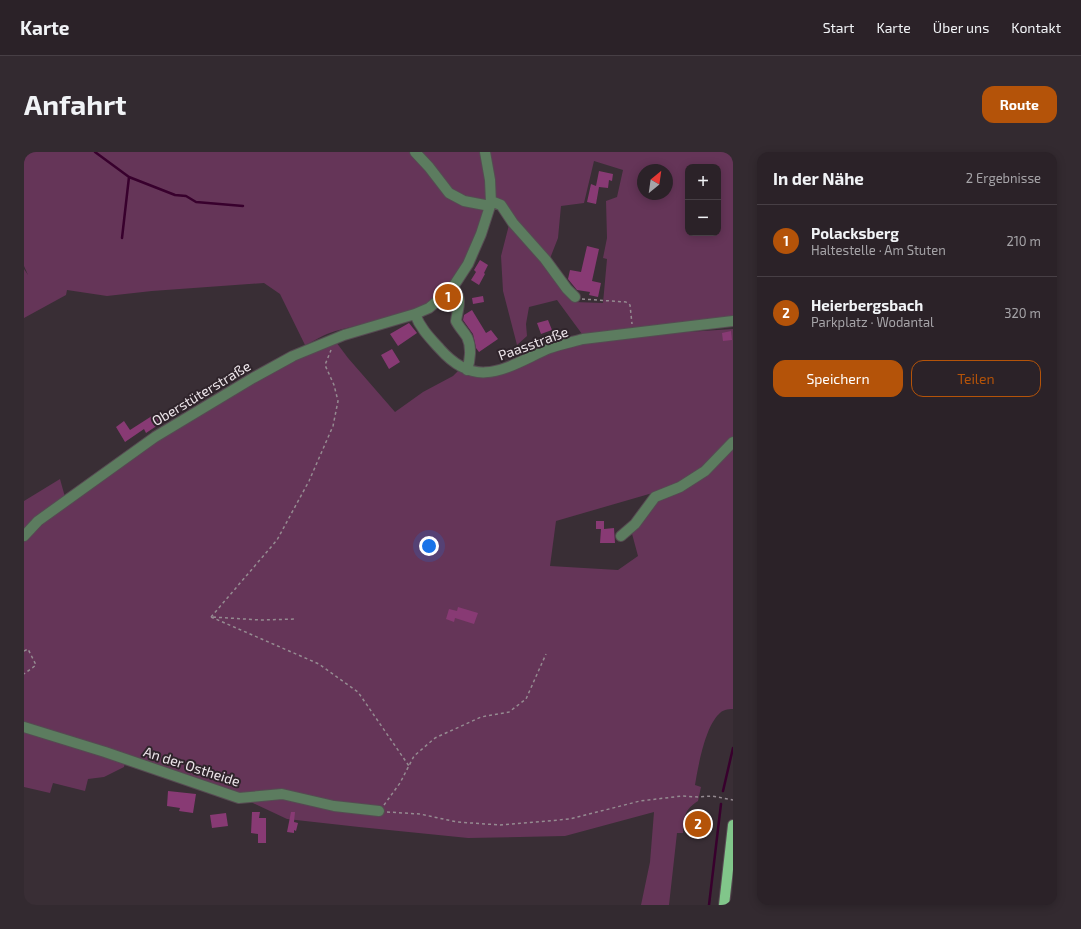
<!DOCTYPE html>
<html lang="de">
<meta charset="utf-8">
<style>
body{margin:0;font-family:"Exo 2",sans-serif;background:#332a30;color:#f1f3f6}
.controls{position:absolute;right:12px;top:12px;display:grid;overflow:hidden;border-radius:8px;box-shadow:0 2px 10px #0003}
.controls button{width:36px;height:36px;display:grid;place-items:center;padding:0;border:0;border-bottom:1px solid #473f45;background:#2b2228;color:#f1f3f6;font:20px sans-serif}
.compass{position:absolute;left:613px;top:12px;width:36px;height:36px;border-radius:50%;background:#2b2228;box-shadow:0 2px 10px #0003;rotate:29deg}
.you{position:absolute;left:405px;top:394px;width:14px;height:14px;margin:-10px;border:3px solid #fff;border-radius:50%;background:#1a73e8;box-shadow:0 0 0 6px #1a73e833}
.badge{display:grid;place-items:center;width:26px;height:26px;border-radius:50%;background:#b45309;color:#fff;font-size:13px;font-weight:700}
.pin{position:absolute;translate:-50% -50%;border:2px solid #fff;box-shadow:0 1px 4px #0006}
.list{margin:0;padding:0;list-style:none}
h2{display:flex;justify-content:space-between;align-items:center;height:52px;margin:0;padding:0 16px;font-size:17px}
h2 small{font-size:13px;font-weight:400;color:#a6a4a8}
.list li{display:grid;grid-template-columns:26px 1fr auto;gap:12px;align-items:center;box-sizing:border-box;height:72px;padding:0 16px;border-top:1px solid #473f45}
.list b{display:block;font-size:15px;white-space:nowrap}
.list p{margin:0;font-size:13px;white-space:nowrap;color:#a6a4a8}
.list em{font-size:13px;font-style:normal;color:#a6a4a8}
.actions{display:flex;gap:8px;padding:12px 16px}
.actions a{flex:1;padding:9px 0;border:1px solid #b45309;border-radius:12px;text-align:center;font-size:14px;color:#b45309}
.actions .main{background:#b45309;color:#fff}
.map{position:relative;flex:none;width:709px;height:753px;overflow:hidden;border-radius:12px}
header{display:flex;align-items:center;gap:24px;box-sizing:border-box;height:56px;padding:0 20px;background:#2b2228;border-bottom:1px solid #473f45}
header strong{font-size:19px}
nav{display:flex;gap:22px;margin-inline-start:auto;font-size:14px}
.intro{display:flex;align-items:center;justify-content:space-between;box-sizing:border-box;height:96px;padding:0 24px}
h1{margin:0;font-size:28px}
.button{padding:10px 18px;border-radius:12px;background:#b45309;color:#fff;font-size:14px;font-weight:700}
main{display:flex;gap:24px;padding:0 24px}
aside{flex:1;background:#2b2228;border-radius:12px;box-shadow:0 2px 10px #0003}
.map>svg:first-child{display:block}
.green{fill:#653558;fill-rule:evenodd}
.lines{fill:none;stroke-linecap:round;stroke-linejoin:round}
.stream{stroke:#38002d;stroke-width:2.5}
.building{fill:#883a74}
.minor-casing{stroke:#564b52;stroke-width:12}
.major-casing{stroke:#564b52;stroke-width:12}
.path{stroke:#958b91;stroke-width:1.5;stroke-dasharray:3 3;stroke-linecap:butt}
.minor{stroke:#5c7c5f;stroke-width:10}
.major{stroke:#81c68a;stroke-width:10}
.labels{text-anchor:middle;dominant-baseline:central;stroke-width:4;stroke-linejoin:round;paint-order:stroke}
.street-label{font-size:14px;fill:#ede5ea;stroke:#2f242b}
</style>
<header>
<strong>Karte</strong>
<nav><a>Start</a><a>Karte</a><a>Über uns</a><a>Kontakt</a></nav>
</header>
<div class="intro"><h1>Anfahrt</h1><a class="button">Route</a></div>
<main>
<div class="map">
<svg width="709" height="753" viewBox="0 0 709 753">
<rect width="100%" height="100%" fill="#392e35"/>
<path class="green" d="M 0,0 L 389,0 L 411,26 L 462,58 C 452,83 444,112 426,132 C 396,168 344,167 303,182 C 296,185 288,190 281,193 L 256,142 L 240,131 L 128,139 L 83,144 L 43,138 L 42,143 L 0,166 L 0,117 L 4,123 L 0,114 Z
M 394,0 L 458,0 L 464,51 L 436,45 L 421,32 Z
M 464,0 L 709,0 L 709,165 L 558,182 L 533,148 L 505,155 L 502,172 L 503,184 L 493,193 L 479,139 L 477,104 L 486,69 L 550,150 L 579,151 L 583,107 L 579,106 L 583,86 L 582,49 L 593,45 L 599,18 L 570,9 L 560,51 L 537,54 L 534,86 L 525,109 L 472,45 ZM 664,15 L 694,15 L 694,81 L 664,81 ZM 619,18 L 643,18 L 643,42 L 619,42 Z
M 709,177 L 709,557 C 704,557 698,558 695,562 C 681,575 674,615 671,633 L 677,635 L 674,649 C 659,659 661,664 659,681 L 653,681 L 645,753 L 617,753 L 626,710 L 630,660 L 541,684 L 444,686 L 335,675 L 263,667 L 214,644 L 103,604 L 100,615 L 80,625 L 64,627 L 61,639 L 29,631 L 26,641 L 0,635 L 0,349 L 36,327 L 41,345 L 133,287 L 270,206 L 312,190 L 324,206 L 371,260 L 399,240 L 429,224 L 435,218 L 471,223 L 526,197 L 602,184 ZM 632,340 L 607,378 L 614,404 L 594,418 L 526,414 L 532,369 Z"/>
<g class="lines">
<path class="stream" d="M 71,0 L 105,25 L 98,86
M 105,25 L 151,43 L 162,44 L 172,50 L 219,54
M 699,639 L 709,596
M 685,753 L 697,652"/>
</g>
<path class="building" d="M 575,19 L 589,22 L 588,29 L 585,28 L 584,36 L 575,35 L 572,52 L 563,50 L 567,32 L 572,34 Z
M 563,94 L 575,97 L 568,129 L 577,131 L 574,145 L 565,143 L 566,140 L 553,138 L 544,127 L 546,118 L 557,120 Z
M 456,108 L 464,113 L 460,121 L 461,122 L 455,133 L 447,128 L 452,120 L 450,118 Z
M 459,144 L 460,150 L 449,152 L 448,146 Z
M 448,158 L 462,181 L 467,178 L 474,187 L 455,200 L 452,196 L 449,182 L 439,168 L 440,163 Z
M 524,168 L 528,178 L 517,182 L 513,171 Z
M 385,171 L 393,181 L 374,194 L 366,182 Z
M 707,179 L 708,188 L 699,189 L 698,181 Z
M 368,197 L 376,210 L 365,217 L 357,203 Z
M 131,262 L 137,271 L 122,281 L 120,277 L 101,290 L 92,275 L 100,269 L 106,278 Z
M 572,369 L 580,369 L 580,377 L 590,376 L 591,391 L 576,391 L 577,377 L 572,377 Z
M 434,455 L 454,461 L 450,472 L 431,466 L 430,470 L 422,467 L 425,457 L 433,459 Z
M 144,639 L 172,642 L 169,661 L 155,659 L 156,656 L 143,654 Z
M 228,660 L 236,660 L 235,666 L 242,666 L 242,691 L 234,691 L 234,682 L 227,681 Z
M 267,660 L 271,660 L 270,670 L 274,671 L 272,679 L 270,678 L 270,681 L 263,680 Z
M 202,661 L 204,674 L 188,676 L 186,663 Z"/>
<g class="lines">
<g class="minor-casing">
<path id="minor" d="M 391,0 L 405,15 L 425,41 L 440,49 L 466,54
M 467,49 L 477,53 L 489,71 L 521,107 L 543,137 L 551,145
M 429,135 C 439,147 434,155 432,169 C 435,175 440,180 443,185 C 448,195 446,209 443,218
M 391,162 C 396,176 406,186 416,197 C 454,240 484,214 526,196 C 537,192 548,190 559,187 L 709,169
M 0,384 L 14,369 L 131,285 L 229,226 L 269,204 L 320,183 L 391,162 L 405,156 L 417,146 L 429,135 L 444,112 L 457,82 L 467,51 L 466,28 L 461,0
M 597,384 L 611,372 L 631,345 L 656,335 L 681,319 L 709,290
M 0,575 L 81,600 L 215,646 L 258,642 L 310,654 L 355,659"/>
</g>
<g class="major-casing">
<path id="major" d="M 700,753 L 709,673"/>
</g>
<path class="path" d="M 558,147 L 602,150 L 606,153 L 608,172
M 187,465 L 253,388 L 285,329 L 309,274 L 314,249 L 310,233 L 301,213 L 307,198
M 187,465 L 295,512 L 334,540 L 385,614
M 189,465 L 236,468 L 272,467
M 0,499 L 4,497 L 12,513 L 0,522
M 360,653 L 376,631 L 390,604 L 411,586 L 457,565 L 485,560 L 502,547 L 522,502
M 363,660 L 396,662 L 433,670 L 476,673 L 546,667 L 616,649 L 658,644 L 674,645 L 688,644 L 709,648"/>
<use href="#minor" class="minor"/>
<use href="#major" class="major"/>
</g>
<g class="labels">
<g class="street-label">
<text transform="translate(509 191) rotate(-20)">Paasstraße</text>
<text transform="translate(177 241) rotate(-31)">Oberstüterstraße</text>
<text transform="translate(168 614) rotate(18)">An der Ostheide</text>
</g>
</g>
</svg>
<div class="controls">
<button>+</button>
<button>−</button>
</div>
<svg class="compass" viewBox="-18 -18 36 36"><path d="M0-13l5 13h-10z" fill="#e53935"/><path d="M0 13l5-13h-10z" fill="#a6a4a8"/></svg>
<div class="you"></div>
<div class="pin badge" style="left:424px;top:145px">1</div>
<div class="pin badge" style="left:674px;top:672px">2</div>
</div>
<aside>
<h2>In der Nähe<small>2 Ergebnisse</small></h2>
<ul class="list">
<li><span class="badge">1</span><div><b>Polacksberg</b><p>Haltestelle · Am Stuten</p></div><em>210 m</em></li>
<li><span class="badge">2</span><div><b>Heierbergsbach</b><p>Parkplatz · Wodantal</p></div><em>320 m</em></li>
</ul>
<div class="actions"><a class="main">Speichern</a><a>Teilen</a></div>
</aside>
</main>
